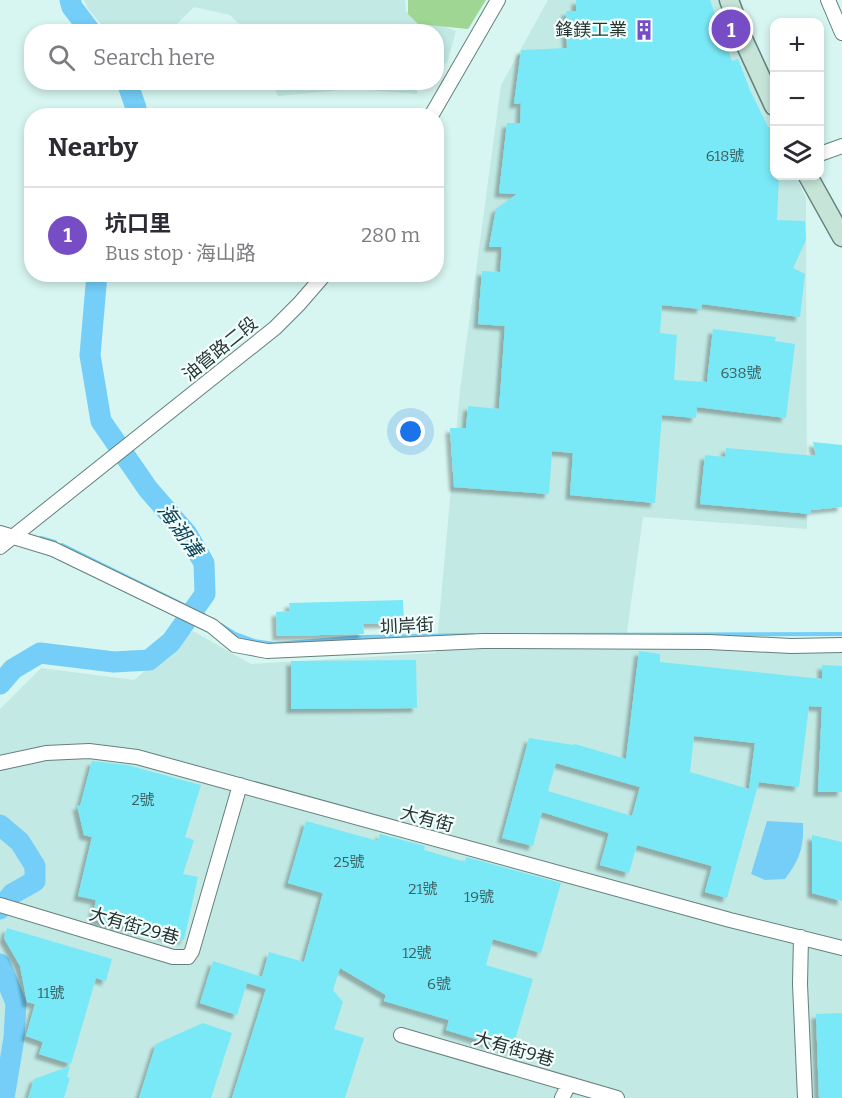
<!DOCTYPE html>
<meta charset="utf-8">
<style>
body{margin:0;font-family:Bitter,"Noto Sans TC",serif;background:#f2f2f3;color:#2b2b33}
.controls{position:absolute;right:18px;top:18px;display:grid;overflow:hidden;border-radius:12px;box-shadow:0 3px 9px #0003}
.controls button{width:54px;height:54px;display:grid;place-items:center;padding:0;border:0;border-bottom:2px solid #e1e1e2;background:#fff;color:#2b2b33;font:30px sans-serif}
.you{position:absolute;left:411px;top:432px;width:21px;height:21px;margin:-15px;border:4px solid #fff;border-radius:50%;background:#1a73e8;box-shadow:0 0 0 9px #1a73e833}
.badge{display:grid;place-items:center;width:39px;height:39px;border-radius:50%;background:#774dc6;color:#fff;font-size:20px;font-weight:700}
.pin{position:absolute;translate:-50% -50%;border:3px solid #fff;box-shadow:0 2px 6px #0006}
.list{margin:0;padding:0;list-style:none}
h2{display:flex;justify-content:space-between;align-items:center;height:78px;margin:0;padding:0 24px;font-size:26px}
h2 small{font-size:20px;font-weight:400;color:#7c7c81}
.list li{display:grid;grid-template-columns:39px 1fr auto;gap:18px;align-items:center;box-sizing:border-box;height:96px;padding:0 24px;border-top:2px solid #e1e1e2}
.list b{display:block;font-size:22px;white-space:nowrap}
.list p{margin:0;font-size:20px;white-space:nowrap;color:#7c7c81}
.list em{font-size:20px;font-style:normal;color:#7c7c81}
.icon{flex:none;width:33px;height:33px;fill:none;stroke:currentColor;stroke-width:2;stroke-linecap:round;stroke-linejoin:round}
.map{position:relative;flex:none;width:842px;height:1098px;overflow:hidden}
.search{position:absolute;background:#fff;box-shadow:0 3px 9px #0003;left:24px;top:24px;width:420px;height:66px;display:flex;align-items:center;gap:15px;box-sizing:border-box;padding:0 21px;border-radius:24px;color:#7c7c81;font-size:22px}
.panel{position:absolute;background:#fff;box-shadow:0 3px 9px #0003;left:24px;top:108px;width:420px;height:174px;border-radius:24px}
.map>svg:first-child{display:block}
.built{fill:#c2e9e4}
.green{fill:#9fd693}
.water{fill:#74cef7}
.lines{fill:none;stroke-linecap:round;stroke-linejoin:round}
.stream{stroke:#74cef7;stroke-width:4}
.river{stroke:#74cef7;stroke-width:21}
.building{fill:#7ae9f7;fill-rule:evenodd;filter:url(#shadow)}
.minor-casing{stroke:#64807c;stroke-width:16}
.secondary-casing{stroke:#64807c;stroke-width:21}
.minor{stroke:#fff;stroke-width:14}
.secondary{stroke:#c6e5d8;stroke-width:18}
.labels{text-anchor:middle;dominant-baseline:central;stroke-width:4.5;stroke-linejoin:round;paint-order:stroke}
.number-label{font-size:15px;fill:#3c6163}
.poi-label{font-size:18px;fill:#283432;stroke:#f3fffd;text-anchor:end}
.street-label{font-size:18px;fill:#283432;stroke:#f3fffd}
.water-label{font-size:20px;font-style:italic;fill:#083f54;stroke:#f3fffd}
</style>
<div class="map">
<svg width="842" height="1098" viewBox="0 0 842 1098">
<defs>
<filter id="shadow"><feDropShadow dx="-4.5" dy="4.5" stdDeviation="1.5" flood-color="#0004"/></filter>
</defs>
<rect width="100%" height="100%" fill="#d7f6f1"/>
<path class="built" d="M 84,0 L 405,0 L 406,12 L 456,31 L 447,63 L 437,65 L 436,32 L 255,31 L 254,29 L 238,23 L 230,15 L 194,7 L 176,25 L 174,31 L 107,31 L 88,9 Z
M 548,0 L 722,0 L 774,124 L 774,176 L 796,176 L 806,198 L 807,529 L 643,517 L 625,646 L 842,653 L 842,1098 L 0,1098 L 0,709 L 41,668 L 134,680 L 193,631 L 251,664 L 436,653 L 460,390 L 501,85 Z
M 272,83 L 416,83 L 417,94 L 353,89 L 278,96 Z"/>
<path class="green" d="M 408,0 L 486,0 L 468,29 L 418,24 L 408,14 Z"/>
<path class="water" d="M 767,821 L 803,823 C 804,848 799,860 785,879 L 765,880 L 751,874 Z"/>
<g class="lines">
<path class="stream" d="M 41,538 L 55,542
M 62,545 L 204,615
M 221,625 L 235,634 L 254,641 L 274,644 L 362,637 L 473,635
M 541,635 L 842,634"/>
<path class="river" d="M 70,0 L 72,7 L 91,32
M 127,82 L 136,108 L 133,116
M 0,684 L 13,669 L 40,653 L 114,662 L 149,660 L 171,642 L 205,594 L 204,563 L 187,534 L 148,489 L 101,421 L 90,355 L 97,274
M 0,825 L 20,842 L 35,866 L 35,881 L 12,894 L 0,909
M 0,964 L 16,1003 L 14,1038 L 4,1098"/>
</g>
<path class="building" d="M 576,0 L 710,0 L 732,61 L 738,59 L 750,90 L 768,127 L 772,127 L 774,176 L 779,176 L 777,220 L 805,221 L 806,240 L 793,268 L 805,274 L 800,317 L 702,304 L 701,309 L 662,305 L 660,333 L 677,335 L 674,380 L 707,382 L 713,329 L 776,337 L 775,341 L 795,344 L 786,418 L 697,407 L 696,418 L 662,415 L 655,503 L 570,495 L 573,453 L 552,451 L 549,494 L 454,487 L 450,428 L 466,428 L 468,406 L 499,409 L 505,326 L 478,324 L 482,271 L 500,272 L 502,247 L 489,247 L 496,209 L 517,194 L 499,193 L 507,123 L 520,123 L 521,103 L 514,104 L 521,50 L 567,48 L 566,11 L 576,11 Z
M 813,442 L 842,445 L 842,507 L 811,510 L 811,514 L 700,504 L 705,455 L 725,457 L 726,448 L 816,456 Z
M 403,600 L 404,623 L 363,624 L 364,634 L 277,636 L 276,612 L 290,611 L 289,603 Z
M 639,651 L 660,654 L 660,662 L 822,679 L 822,665 L 842,666 L 842,792 L 818,792 L 822,707 L 809,706 L 799,787 L 759,782 L 727,898 L 705,892 L 712,866 L 637,845 L 629,873 L 600,865 L 609,833 L 542,812 L 533,846 L 502,838 L 529,738 L 574,745 L 575,744 L 626,759 ZM 694,736 L 755,743 L 749,789 L 690,772 ZM 556,763 L 640,787 L 632,816 L 548,791 Z
M 416,660 L 417,708 L 291,709 L 291,661 Z
M 92,761 L 127,765 L 201,785 L 185,837 L 194,840 L 183,874 L 198,877 L 184,940 L 92,919 L 96,900 L 78,896 L 92,837 L 84,835 L 77,805 L 80,806 Z
M 306,821 L 378,841 L 380,834 L 425,846 L 424,850 L 465,862 L 466,857 L 561,883 L 541,953 L 493,939 L 486,965 L 533,979 L 512,1050 L 446,1030 L 449,1020 L 384,1001 L 386,995 L 340,968 L 333,990 L 343,1002 L 334,1029 L 364,1038 L 345,1098 L 232,1098 L 266,989 L 247,983 L 237,1015 L 200,1003 L 213,961 L 262,977 L 269,952 L 304,962 L 323,893 L 288,883 Z
M 812,835 L 842,842 L 842,901 L 812,893 Z
M 7,928 L 112,959 L 106,981 L 96,978 L 71,1064 L 39,1054 L 43,1042 L 26,1036 L 35,1004 L 27,1002 L 20,966 L 4,938 Z
M 842,1013 L 842,1098 L 819,1098 L 816,1014 Z
M 203,1023 L 232,1033 L 211,1098 L 139,1098 L 156,1044 Z
M 70,1066 L 67,1077 L 70,1078 L 64,1098 L 28,1098 L 34,1079 Z"/>
<g class="lines">
<g class="minor-casing">
<path id="minor" d="M 828,0 L 842,33
M 431,116 L 498,0
M 820,154 L 842,146
M 0,533 L 53,549 L 212,626 L 235,645 L 267,651 L 483,641 L 709,642 L 791,646 L 842,645
M 0,547 L 275,328 L 299,304 L 325,274
M 0,763 L 46,753 L 89,751 L 137,757 L 730,920 L 842,948
M 0,905 L 173,957 L 188,957 L 192,951 L 240,785
M 801,937 L 800,984 L 805,1098
M 401,1035 L 617,1098
M 562,1098 L 569,1084"/>
</g>
<g class="secondary-casing">
<path id="secondary" d="M 729,0 L 744,41 L 774,106
M 808,176 L 842,237"/>
</g>
<use href="#minor" class="minor"/>
<use href="#secondary" class="secondary"/>
</g>
<defs>
<g id="building-bare" transform="scale(1.62)"><path d="M-4-6H4V6H1V3H-1V6H-4ZM-2.5-4.3h1.7v1.8h-1.7ZM.8-4.3h1.7v1.8H.8ZM-2.5-1h1.7V.8h-1.7ZM.8-1h1.7V.8H.8Z" fill="#774dc6" stroke="#f3fffd" stroke-width="2.5" paint-order="stroke"/></g>
</defs>
<g fill-rule="evenodd">
<use href="#building-bare" x="644" y="30"/>
</g>
<g class="labels">
<g class="number-label">
<text x="725" y="156">618號</text>
<text x="741" y="373">638號</text>
<text x="143" y="800">2號</text>
<text x="349" y="862">25號</text>
<text x="423" y="889">21號</text>
<text x="479" y="897">19號</text>
<text x="417" y="953">12號</text>
<text x="439" y="984">6號</text>
<text x="51" y="993">11號</text>
</g>
<g class="poi-label">
<text x="627" y="30">鋒鎂工業</text>
</g>
<g class="street-label">
<text transform="translate(220 349) rotate(-39)">油管路二段</text>
<text transform="translate(407 626) rotate(-3)">圳岸街</text>
<text transform="translate(427 819) rotate(15)">大有街</text>
<text transform="translate(134 926) rotate(16)">大有街29巷</text>
<text transform="translate(514 1049) rotate(16)">大有街9巷</text>
</g>
<g class="water-label">
<text transform="translate(180 530) rotate(54)">海湖溝</text>
</g>
</g>
</svg>
<div class="controls">
<button>+</button>
<button>−</button>
<button><svg class="icon" aria-label="layers" viewBox="0 0 24 24"><path d="M12 4l9 5-9 5-9-5zM3 14l9 5 9-5"/></svg></button>
</div>
<div class="you"></div>
<div class="pin badge" style="left:731px;top:29px">1</div>
<div class="search"><svg class="icon" aria-label="search" viewBox="0 0 24 24"><circle cx="10" cy="10" r="6"/><path d="M15 15l6 6"/></svg>Search here</div>
<section class="panel">
<h2>Nearby<small></small></h2>
<ul class="list">
<li><span class="badge">1</span><div><b>坑口里</b><p>Bus stop · 海山路</p></div><em>280 m</em></li>
</ul>
</section>
</div>
